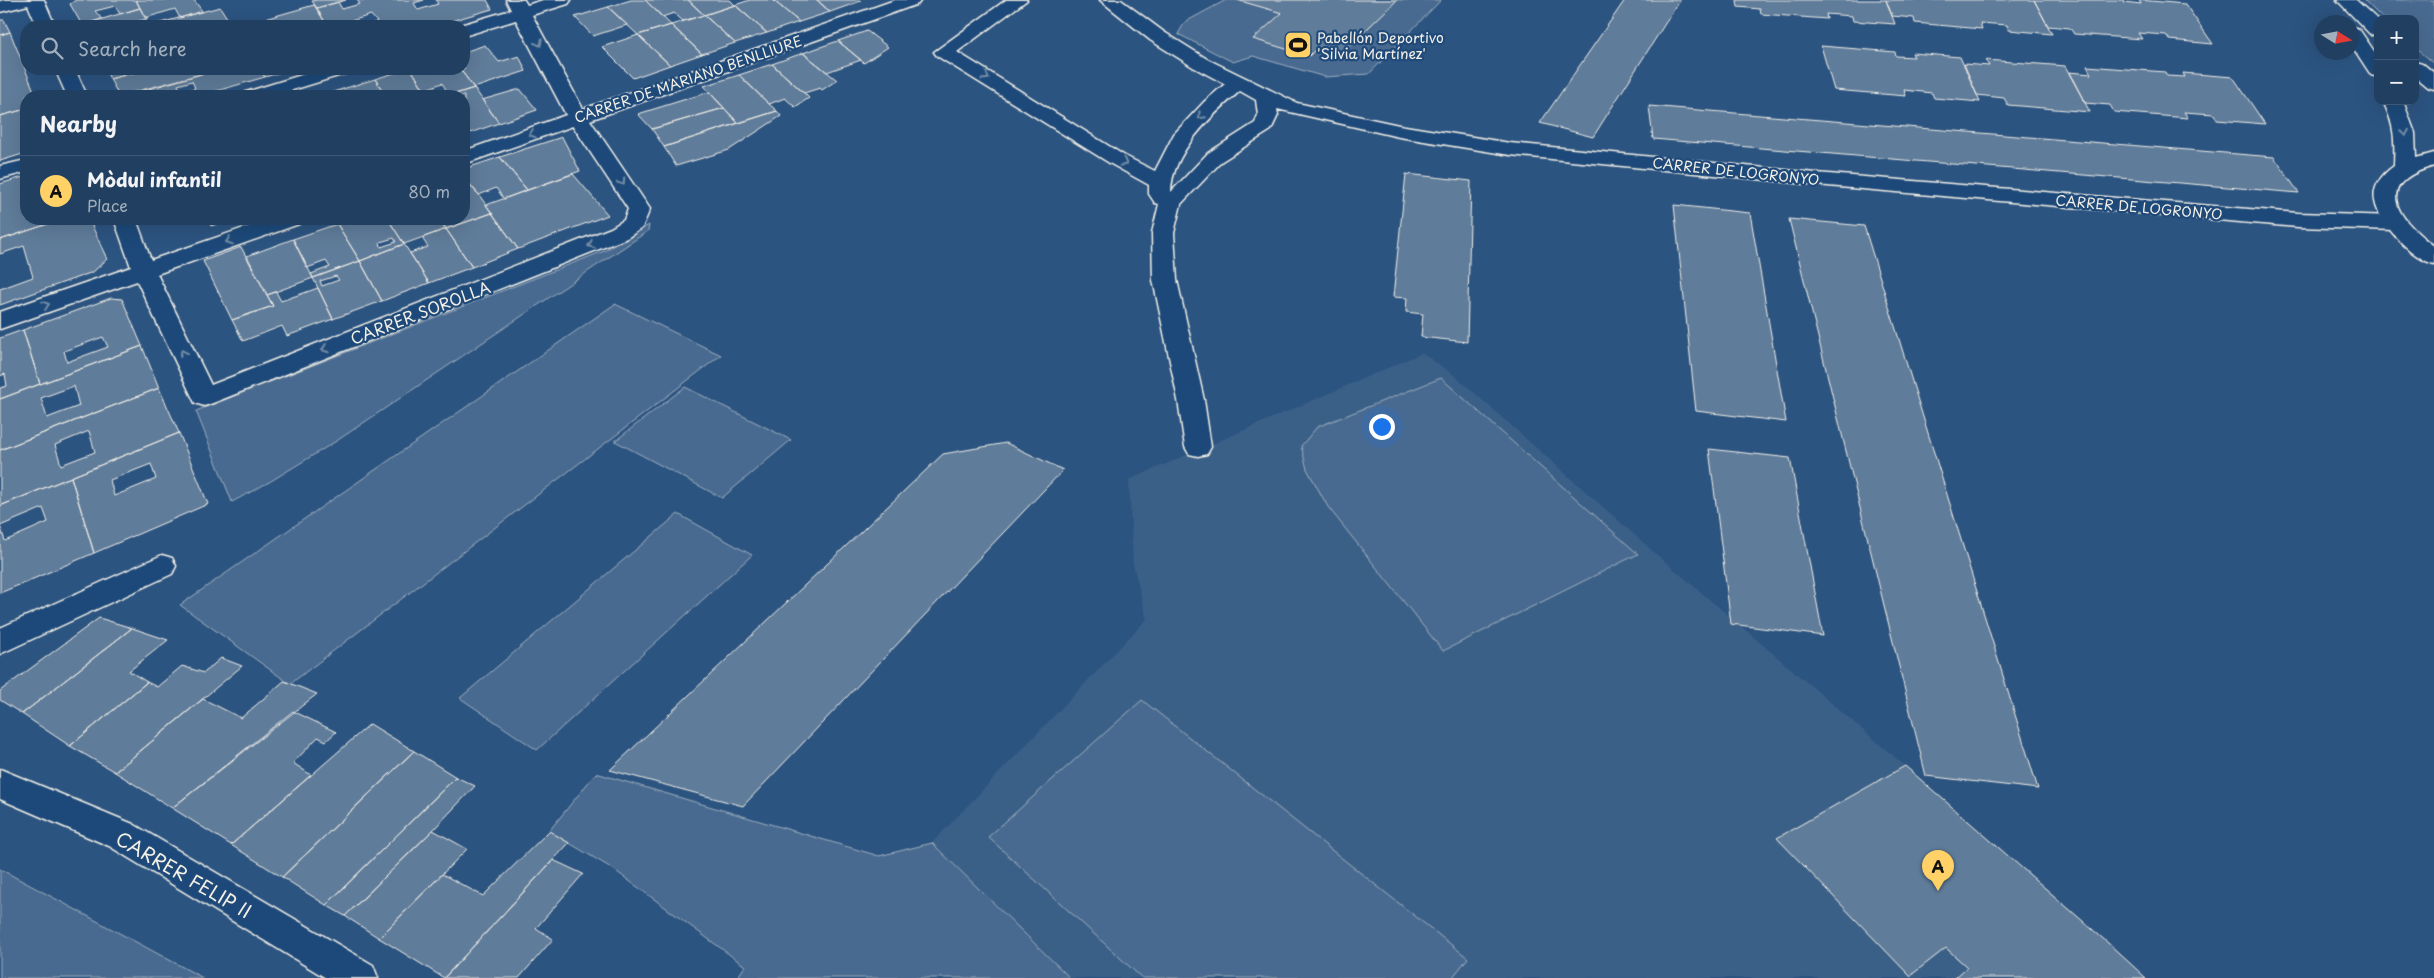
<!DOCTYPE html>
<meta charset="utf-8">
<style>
body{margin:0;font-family:"Playpen Sans",sans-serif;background:#294667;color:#f1f3f6}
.controls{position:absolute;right:15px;top:15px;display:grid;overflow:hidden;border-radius:10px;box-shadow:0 5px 20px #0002}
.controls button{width:45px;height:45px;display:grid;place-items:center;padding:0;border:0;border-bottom:1px solid #3e5876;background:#213f61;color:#f1f3f6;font:25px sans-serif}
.compass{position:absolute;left:2314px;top:15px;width:45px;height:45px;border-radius:50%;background:#213f61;box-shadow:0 5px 20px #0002;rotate:101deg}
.you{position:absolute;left:1381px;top:426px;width:18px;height:18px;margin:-12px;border:4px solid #fff;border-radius:50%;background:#1a73e8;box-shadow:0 0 0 8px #1a73e833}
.badge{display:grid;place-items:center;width:32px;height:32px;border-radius:50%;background:#ffd166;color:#111;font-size:16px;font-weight:700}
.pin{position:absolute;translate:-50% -41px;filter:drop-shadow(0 1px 2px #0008)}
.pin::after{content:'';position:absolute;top:26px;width:18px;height:15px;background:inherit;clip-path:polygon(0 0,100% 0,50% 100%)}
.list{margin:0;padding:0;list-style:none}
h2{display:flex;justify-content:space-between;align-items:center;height:65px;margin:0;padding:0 20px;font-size:21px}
h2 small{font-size:16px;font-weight:400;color:#a2afbd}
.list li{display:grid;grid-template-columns:32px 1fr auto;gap:15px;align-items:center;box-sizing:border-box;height:70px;padding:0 20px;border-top:1px solid #3e5876}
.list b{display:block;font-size:19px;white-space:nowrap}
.list p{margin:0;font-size:16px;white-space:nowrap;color:#a2afbd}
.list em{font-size:16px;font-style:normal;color:#a2afbd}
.icon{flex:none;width:28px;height:28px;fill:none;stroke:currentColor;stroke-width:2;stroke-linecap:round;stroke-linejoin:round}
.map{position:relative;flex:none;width:2434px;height:978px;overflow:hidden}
.search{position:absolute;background:#213f61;box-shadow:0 5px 20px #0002;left:20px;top:20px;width:450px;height:55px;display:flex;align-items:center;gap:12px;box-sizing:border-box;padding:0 18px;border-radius:20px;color:#a2afbd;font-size:19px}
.panel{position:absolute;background:#213f61;box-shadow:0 5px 20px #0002;left:20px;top:90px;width:450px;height:135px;border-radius:20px}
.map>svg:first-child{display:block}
.built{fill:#3b6088}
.green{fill:#496b90;stroke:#9eaebc}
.building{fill:#5e7b9a;stroke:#f4f1e8;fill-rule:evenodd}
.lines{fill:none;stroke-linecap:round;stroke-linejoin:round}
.minor-casing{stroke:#f4f1e8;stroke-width:3}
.major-casing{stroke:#f4f1e8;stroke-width:3}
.minor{fill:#1f4a7a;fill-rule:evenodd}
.major{fill:#1f4a7a;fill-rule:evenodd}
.oneway{stroke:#748da6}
.labels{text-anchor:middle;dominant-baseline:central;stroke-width:4.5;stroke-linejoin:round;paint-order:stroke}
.far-poi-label{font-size:14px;fill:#f4f1e8;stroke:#1f4a7a;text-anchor:start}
.far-street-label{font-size:14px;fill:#f4f1e8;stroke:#1f4a7a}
.street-label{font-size:16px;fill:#f4f1e8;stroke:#1f4a7a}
.near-street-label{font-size:19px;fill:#f4f1e8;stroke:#1f4a7a}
</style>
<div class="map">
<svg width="2434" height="978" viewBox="0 0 2434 978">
<rect width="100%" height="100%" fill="#2c5481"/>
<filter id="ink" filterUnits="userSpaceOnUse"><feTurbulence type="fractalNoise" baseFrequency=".02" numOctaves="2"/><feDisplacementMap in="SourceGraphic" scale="10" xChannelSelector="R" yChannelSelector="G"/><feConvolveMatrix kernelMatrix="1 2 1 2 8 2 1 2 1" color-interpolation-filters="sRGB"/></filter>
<g filter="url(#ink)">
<path class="built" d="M 1422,353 L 1454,375 L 1656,554 L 1905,766 L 2146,978 L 1070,978 L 932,843 L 1147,619 L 1133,564 L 1129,480 Z"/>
<path class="green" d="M 1226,0 L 1441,0 L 1369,74 L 1325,77 L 1253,56 L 1233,62 L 1178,34 L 1185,22 Z
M 2364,0 L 2434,0 L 2434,64 L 2415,48 L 2415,19 L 2383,19 Z
M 649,225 L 648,231 L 338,440 L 271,481 L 232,502 L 196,411 L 604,251 Z
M 615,304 L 721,355 L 290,684 L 180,605 Z
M 1441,378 L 1638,554 L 1443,651 L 1328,507 L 1307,469 L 1301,446 L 1317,427 Z
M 685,387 L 791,440 L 722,498 L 615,441 Z
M 678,514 L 752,555 L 537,750 L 460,698 Z
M 1142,700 L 1468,958 L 1452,978 L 1142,978 L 988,837 Z
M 596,773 L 879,856 L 932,843 L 1070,978 L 737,978 L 745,966 L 613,869 L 549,831 Z
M 0,869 L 203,978 L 0,978 Z"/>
<path class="building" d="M 76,0 L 136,0 L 140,8 L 120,14 L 115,6 L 95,11 L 102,19 L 82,25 L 70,4 Z
M 136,0 L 194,0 L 202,11 L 180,18 L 175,9 L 145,18 Z
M 317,0 L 346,0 L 317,8 L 312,1 Z
M 357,0 L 424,0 L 414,3 L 418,10 L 438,4 L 436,0 L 487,0 L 492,9 L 434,26 L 362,26 L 377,22 L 371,15 L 344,23 L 347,26 L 327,26 L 317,8 L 338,2 L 342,9 L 360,4 Z
M 645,0 L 671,25 L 638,35 L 608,7 L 631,0 Z
M 645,0 L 688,0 L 704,15 L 683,21 L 674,13 L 662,17 Z
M 688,0 L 730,0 L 735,5 L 704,15 Z
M 750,0 L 773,0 L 799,22 L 767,33 L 735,5 Z
M 773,0 L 817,0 L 830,12 L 799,22 Z
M 817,0 L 859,0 L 861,1 L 830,12 Z
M 1237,0 L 1397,0 L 1341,54 L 1318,47 L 1309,56 L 1253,39 L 1282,13 Z
M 1625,0 L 1680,0 L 1593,137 L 1540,123 Z
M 1737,0 L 1886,0 L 1895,24 L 1853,21 L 1852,16 L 1826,14 L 1827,19 L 1761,14 L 1760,9 L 1738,7 Z
M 1886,0 L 2034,0 L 2052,34 L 2009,30 L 2007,25 L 1980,23 L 1982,29 L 1915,23 L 1914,18 L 1892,16 Z
M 2034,0 L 2123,0 L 2124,2 L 2141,4 L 2139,0 L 2185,4 L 2213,44 L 2170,40 L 2166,35 L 2138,33 L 2142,39 L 2074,34 L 2070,28 L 2048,26 Z
M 314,5 L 327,25 L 240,26 Z
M 735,5 L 767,33 L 735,43 L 704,15 Z
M 220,7 L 231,24 L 223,26 L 149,26 Z
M 608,7 L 627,25 L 593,36 L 575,17 Z
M 140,8 L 147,19 L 126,24 L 127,26 L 82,25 Z
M 704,15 L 735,43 L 702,54 L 671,25 Z
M 0,20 L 4,20 L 10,32 L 0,35 Z
M 671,25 L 702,54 L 670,65 L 638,35 Z
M 867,31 L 888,47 L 864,63 L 838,41 Z
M 10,32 L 36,96 L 26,96 L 26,109 L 0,116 L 0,35 Z
M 638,35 L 670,65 L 633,78 L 602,47 Z
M 838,41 L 861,60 L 827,72 L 803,53 Z
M 485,45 L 499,62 L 519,56 L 526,71 L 474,88 L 460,69 L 464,69 L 464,52 Z
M 1821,46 L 1895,52 L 1896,56 L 1914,57 L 1912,53 L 1960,57 L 1980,102 L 1934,98 L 1932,93 L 1904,90 L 1906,96 L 1834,90 Z
M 803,53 L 827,72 L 837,80 L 822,90 L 820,88 L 804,93 L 772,64 Z
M 1986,60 L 2065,66 L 2090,112 L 2008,105 L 2004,98 L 1977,95 L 1964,64 L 1989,66 Z
M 772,64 L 804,93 L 809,98 L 795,107 L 785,98 L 769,104 L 739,75 Z
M 2087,66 L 2165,72 L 2167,76 L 2185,77 L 2183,73 L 2233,77 L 2265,124 L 2217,120 L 2214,114 L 2184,112 L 2188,118 L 2114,112 L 2110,105 L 2085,103 L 2069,72 L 2091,74 Z
M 105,69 L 148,69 L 110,79 Z
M 148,69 L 219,69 L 119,96 L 110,79 Z
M 219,69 L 259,69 L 265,77 L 199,96 L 124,96 ZM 192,81 L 195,88 L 181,92 L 178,85 Z
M 259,69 L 292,69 L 265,77 Z
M 407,69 L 411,69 L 427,94 L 386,96 L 375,79 Z
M 411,69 L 460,69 L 474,88 L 450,96 L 442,83 L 424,90 Z
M 739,75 L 769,104 L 777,111 L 738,123 L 704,86 Z
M 375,79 L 386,96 L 336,96 L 333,92 Z
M 474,88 L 499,123 L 464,135 L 464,96 L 448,96 Z
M 520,89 L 537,110 L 499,123 L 482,100 Z
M 709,92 L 724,108 L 652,129 L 638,114 Z
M 1649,106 L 2274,157 L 2299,193 L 1653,139 Z
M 724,108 L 738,123 L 664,147 L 652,129 Z
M 26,109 L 26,153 L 0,161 L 0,116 Z
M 777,111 L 781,116 L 729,150 L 676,166 L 664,147 Z
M 562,137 L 580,171 L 527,190 L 500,157 Z
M 500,157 L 527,190 L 504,199 L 496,188 L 479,195 L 464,177 L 464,169 Z
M 573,174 L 608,215 L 518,249 L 486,205 Z
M 1406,174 L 1471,181 L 1467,342 L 1421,337 L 1423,314 L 1406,312 L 1407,298 L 1393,297 Z
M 26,176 L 26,219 L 63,219 L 0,240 L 0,184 Z
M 464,179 L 479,195 L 492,213 L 446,229 L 439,219 L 448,219 L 450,222 L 464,219 Z
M 1674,205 L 1750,213 L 1786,422 L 1696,411 Z
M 492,213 L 518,249 L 472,267 L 446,229 Z
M 63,219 L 89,219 L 107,259 L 93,272 L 0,305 L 0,289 L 33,277 L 24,246 L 0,254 L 0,240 Z
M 207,219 L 233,219 L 211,226 Z
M 352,219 L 388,219 L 404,244 L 360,261 L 337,224 ZM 394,238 L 396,242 L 381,247 L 380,242 Z
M 388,219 L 439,219 L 446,229 L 404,244 Z
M 1789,219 L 1864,226 L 2038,789 L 1926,776 Z
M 337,224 L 360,261 L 313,278 L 311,274 L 330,267 L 326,261 L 307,268 L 293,239 Z
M 446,229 L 472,267 L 429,283 L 410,253 L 428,247 L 422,238 Z
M 293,239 L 313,278 L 267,295 L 247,256 Z
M 404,244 L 429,283 L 382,301 L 360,261 Z
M 241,247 L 273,306 L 232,320 L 203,261 Z
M 360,261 L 382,301 L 333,319 L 313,278 ZM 336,276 L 339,280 L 322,286 L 320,281 Z
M 318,288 L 333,319 L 287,336 L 282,326 L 243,341 L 232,320 L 273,306 L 267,295 L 276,292 L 281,301 Z
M 111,298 L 122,299 L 142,346 L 40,384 L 23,330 ZM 103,337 L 108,347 L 67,362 L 64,351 Z
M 23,330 L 40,384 L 0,399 L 0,388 L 7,386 L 5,374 L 0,376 L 0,338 Z
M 142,346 L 159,388 L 0,450 L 0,399 ZM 74,386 L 79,406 L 47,418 L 41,398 Z
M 159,388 L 179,433 L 0,506 L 0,450 ZM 89,431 L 95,452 L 61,465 L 55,445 Z
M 179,433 L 208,504 L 94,553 L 71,477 ZM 151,464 L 156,479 L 114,496 L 110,480 Z
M 1006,443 L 1063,470 L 743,806 L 610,770 L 943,454 Z
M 1709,449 L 1790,458 L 1823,636 L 1731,624 Z
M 71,477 L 94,553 L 0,593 L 0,526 L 5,541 L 48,522 L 43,508 L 0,526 L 0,506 Z
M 99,618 L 132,628 L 22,714 L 0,700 L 0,691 Z
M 132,628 L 168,640 L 129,671 L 147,682 L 70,746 L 22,714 Z
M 221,658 L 242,666 L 115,772 L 70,746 L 147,682 L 157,687 L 182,666 L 204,673 Z
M 284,681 L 317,694 L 172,808 L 115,772 L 203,699 L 241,718 Z
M 293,711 L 336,732 L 326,741 L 318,737 L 293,763 L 311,775 L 231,845 L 172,808 Z
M 370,724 L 414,751 L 282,877 L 231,845 Z
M 414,751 L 456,777 L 326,905 L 282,877 Z
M 1905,766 L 2108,943 L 2146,978 L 1955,978 L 1967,967 L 1946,948 L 1910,976 L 1777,838 Z
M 456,777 L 475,786 L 433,830 L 345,916 L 326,905 Z
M 433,830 L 467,849 L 379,938 L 345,916 Z
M 549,831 L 569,843 L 444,978 L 379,938 L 442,874 L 483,896 Z
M 553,860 L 583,874 L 536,928 L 553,939 L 519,978 L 444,978 Z"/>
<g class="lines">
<g class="minor-casing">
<path id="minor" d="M 5,0 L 44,0 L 55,26 L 37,26 L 28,5 L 0,12 L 0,1 Z
M 506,0 L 524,0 L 527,5 L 543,0 L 571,0 L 568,4 L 532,15 L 583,109 L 895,0 L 921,0 L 918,4 L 590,120 L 650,209 L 642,228 L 627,238 L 213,403 L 204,406 L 195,403 L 137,281 L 0,329 L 0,312 L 131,267 L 114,219 L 136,219 L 151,260 L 270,219 L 302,219 L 299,224 L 157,274 L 211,385 L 611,228 L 624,220 L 628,209 L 573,126 L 464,164 L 464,151 L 566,115 L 516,20 L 464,36 L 464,26 L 457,26 L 511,10 Z
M 1006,0 L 1027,0 L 957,52 L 1125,156 L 1155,171 L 1174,134 L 1204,102 L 1225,84 L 1193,67 L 1150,40 L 1100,0 L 1121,0 L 1164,32 L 1207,59 L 1297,103 L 1399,125 L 1510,143 L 1816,173 L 2298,213 L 2395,216 L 2403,218 L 2406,223 L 2403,228 L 2395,230 L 2298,227 L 1816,185 L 1510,155 L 1399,137 L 1277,109 L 1278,115 L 1271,130 L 1222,161 L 1181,204 L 1174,233 L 1177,280 L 1204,400 L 1211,447 L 1207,454 L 1198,456 L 1189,454 L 1185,447 L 1178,400 L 1153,280 L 1152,233 L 1159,204 L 1155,203 L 1149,194 L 1149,185 L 1111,164 L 937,56 L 934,52 ZM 1240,91 L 1256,100 L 1258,115 L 1255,123 L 1208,153 L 1171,192 C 1171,153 1213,114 1240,91 Z
M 55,69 L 75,69 L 87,96 L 67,96 Z
M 321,69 L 351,69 L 348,73 L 273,96 L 243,96 L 246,92 Z
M 26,160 L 26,172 L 0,179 L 0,166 Z
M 162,555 L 172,558 L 176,566 L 172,574 L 0,654 L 0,628 Z
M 0,769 L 133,824 L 373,965 L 378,978 L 326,978 L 109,846 L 0,799 Z"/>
</g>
<g class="major-casing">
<path id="major" d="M 2337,0 L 2356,0 L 2378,20 L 2378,37 L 2371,35 Z
M 2352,27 L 2359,29 L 2378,57 L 2378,77 L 2371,75 L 2352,46 Z
M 2415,61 L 2422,63 L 2434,73 L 2434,89 L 2427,87 L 2415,77 Z
M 2383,101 L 2403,101 L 2415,133 L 2416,158 L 2434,153 L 2434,166 C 2373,183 2395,217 2434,246 L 2434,264 C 2413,259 2379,224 2375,201 C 2372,187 2382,174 2394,166 C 2395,140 2395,126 2383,101 Z"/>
</g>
<use href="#minor" class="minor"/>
<use href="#major" class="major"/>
</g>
<defs><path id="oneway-chevron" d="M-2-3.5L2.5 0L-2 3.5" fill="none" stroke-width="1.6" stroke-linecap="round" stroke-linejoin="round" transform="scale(1.25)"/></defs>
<g class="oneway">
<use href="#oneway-chevron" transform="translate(539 43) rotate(62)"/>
<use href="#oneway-chevron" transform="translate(986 77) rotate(32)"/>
<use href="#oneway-chevron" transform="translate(1201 116) rotate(134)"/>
<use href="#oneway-chevron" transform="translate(2405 133) rotate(81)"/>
<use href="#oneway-chevron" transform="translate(532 134) rotate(161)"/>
<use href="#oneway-chevron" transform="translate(1124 163) rotate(29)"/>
<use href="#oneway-chevron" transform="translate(622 182) rotate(56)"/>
<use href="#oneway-chevron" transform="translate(229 241) rotate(161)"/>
<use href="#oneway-chevron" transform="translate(591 245) rotate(159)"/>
<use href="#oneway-chevron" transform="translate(46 305) rotate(-19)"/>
<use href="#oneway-chevron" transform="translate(325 349) rotate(159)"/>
<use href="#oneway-chevron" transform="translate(183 353) rotate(-115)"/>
</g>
</g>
<defs>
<g id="stadium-square" transform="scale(1.4375)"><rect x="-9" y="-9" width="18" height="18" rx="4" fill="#ffd166" stroke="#1f4a7a"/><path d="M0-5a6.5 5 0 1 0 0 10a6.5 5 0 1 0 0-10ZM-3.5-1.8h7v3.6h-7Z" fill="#111"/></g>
</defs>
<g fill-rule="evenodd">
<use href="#stadium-square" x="1298" y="45"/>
</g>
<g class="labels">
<g class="far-poi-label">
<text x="1317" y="37">Pabellón Deportivo<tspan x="1317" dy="16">'Silvia Martínez'</tspan></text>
</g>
<g class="far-street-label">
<text transform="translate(688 79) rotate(-19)">CARRER DE MARIANO BENLLIURE</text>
<text transform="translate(1736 171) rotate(6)">CARRER DE LOGRONYO</text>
<text transform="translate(2139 207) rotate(5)">CARRER DE LOGRONYO</text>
</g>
<g class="street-label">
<text transform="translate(420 312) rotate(-21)">CARRER SOROLLA</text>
</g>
<g class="near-street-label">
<text transform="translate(184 874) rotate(30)">CARRER FELIP II</text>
</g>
</g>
</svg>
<div class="controls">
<button>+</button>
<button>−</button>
</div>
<svg class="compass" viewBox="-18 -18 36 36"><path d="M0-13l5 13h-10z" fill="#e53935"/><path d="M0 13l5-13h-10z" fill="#a2afbd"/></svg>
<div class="you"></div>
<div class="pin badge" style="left:1938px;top:891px">A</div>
<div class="search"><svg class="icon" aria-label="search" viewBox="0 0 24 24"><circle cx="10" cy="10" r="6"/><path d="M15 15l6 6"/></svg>Search here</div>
<section class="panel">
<h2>Nearby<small></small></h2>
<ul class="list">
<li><span class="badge">A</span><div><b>Mòdul infantil</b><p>Place</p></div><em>80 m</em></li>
</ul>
</section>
</div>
